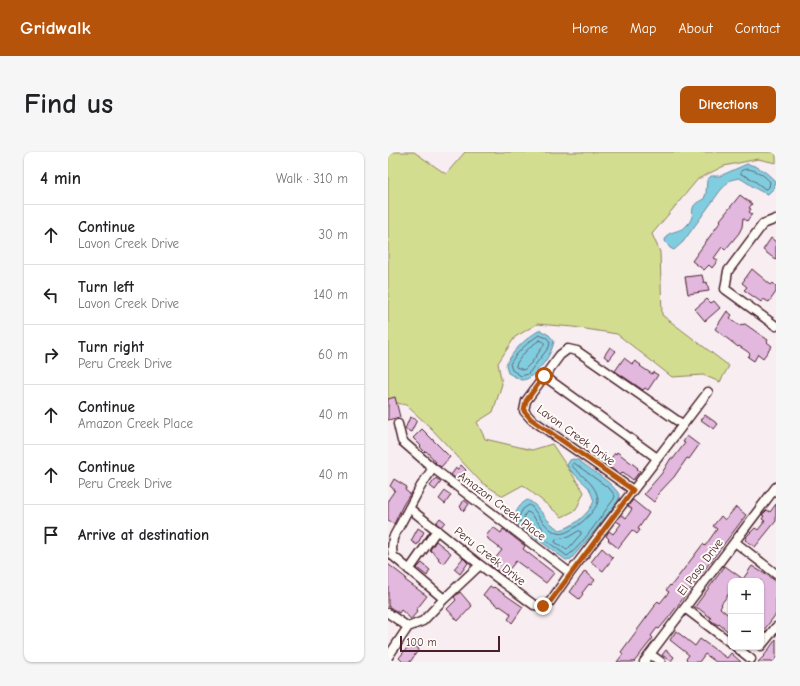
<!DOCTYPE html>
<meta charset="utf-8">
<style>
body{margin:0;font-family:"Comic Neue",sans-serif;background:#f6f6f6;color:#202124}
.controls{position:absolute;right:12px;bottom:12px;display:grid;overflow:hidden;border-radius:8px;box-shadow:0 1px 3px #0004}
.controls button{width:36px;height:36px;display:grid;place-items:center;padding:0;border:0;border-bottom:1px solid #e0e0e0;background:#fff;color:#202124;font:20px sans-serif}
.scale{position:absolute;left:12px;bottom:10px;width:100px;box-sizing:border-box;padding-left:4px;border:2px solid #4a1f2b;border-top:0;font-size:11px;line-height:14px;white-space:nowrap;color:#4a1f2b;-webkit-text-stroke:3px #fdfcf7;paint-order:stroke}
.stop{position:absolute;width:12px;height:12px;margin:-9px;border:3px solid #b45309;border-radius:50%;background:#fff}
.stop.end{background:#b45309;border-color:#fff;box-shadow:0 1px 4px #0008}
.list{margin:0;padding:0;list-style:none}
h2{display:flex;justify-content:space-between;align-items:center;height:52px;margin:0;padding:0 16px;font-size:17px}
h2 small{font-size:13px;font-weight:400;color:#757577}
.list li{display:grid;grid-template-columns:26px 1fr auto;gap:12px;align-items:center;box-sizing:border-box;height:60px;padding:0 16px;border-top:1px solid #e0e0e0}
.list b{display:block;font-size:15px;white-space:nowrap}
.list p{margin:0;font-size:13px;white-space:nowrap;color:#757577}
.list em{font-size:13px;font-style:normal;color:#757577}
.icon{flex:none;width:22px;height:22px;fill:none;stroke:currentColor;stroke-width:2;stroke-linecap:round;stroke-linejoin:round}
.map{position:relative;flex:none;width:388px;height:510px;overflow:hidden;border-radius:8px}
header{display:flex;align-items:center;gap:24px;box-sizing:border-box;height:56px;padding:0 20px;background:#b45309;color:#fff}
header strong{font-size:19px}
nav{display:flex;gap:22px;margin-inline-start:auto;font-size:14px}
.intro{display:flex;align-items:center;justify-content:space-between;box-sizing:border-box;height:96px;padding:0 24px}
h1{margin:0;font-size:28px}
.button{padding:10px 18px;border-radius:8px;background:#b45309;color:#fff;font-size:14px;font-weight:700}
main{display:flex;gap:24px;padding:0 24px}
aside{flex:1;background:#fff;border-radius:8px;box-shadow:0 1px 3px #0004}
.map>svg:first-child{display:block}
.green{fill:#d3dd90;stroke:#8e7e5e}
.water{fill:#81cde0;stroke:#6b8798}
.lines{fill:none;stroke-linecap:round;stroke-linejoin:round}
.shore{stroke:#606573;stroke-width:1}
.building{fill:#e2b8de;stroke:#4a1f2b}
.minor-casing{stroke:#4a1f2b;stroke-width:11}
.minor{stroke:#fdfcf7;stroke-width:8}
.route{stroke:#b45309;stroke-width:5}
.labels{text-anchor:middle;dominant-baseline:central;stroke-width:4;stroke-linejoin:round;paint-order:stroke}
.street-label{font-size:12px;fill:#4a1f2b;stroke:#fdfcf7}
</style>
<header>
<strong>Gridwalk</strong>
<nav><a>Home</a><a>Map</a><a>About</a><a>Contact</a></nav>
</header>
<div class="intro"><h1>Find us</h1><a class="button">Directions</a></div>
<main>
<aside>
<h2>4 min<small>Walk · 310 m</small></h2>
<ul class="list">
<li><svg class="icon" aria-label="ahead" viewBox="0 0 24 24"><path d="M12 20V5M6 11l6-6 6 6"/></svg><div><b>Continue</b><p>Lavon Creek Drive</p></div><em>30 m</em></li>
<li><svg class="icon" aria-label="left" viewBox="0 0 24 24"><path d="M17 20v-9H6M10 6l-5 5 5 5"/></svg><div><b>Turn left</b><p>Lavon Creek Drive</p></div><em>140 m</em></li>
<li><svg class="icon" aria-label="right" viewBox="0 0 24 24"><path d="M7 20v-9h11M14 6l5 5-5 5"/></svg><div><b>Turn right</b><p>Peru Creek Drive</p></div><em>60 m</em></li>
<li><svg class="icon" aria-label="ahead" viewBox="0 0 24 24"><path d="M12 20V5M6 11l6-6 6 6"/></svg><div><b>Continue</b><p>Amazon Creek Place</p></div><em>40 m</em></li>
<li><svg class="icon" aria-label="ahead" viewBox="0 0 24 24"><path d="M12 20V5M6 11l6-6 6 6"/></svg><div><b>Continue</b><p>Peru Creek Drive</p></div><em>40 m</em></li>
<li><svg class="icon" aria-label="arrive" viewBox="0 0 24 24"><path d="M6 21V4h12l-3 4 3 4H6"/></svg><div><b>Arrive at destination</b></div></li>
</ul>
</aside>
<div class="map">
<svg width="388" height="510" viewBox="0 0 388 510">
<rect width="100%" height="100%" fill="#f8eef2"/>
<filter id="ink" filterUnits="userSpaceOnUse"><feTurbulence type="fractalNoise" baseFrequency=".025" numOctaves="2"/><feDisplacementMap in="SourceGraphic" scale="8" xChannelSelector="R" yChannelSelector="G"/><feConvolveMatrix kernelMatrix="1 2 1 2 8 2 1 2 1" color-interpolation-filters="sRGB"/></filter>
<g filter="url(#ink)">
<path class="green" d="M 0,0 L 26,0 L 58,22 L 77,0 L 388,0 L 388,11 L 370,7 L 336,14 L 310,27 L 264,82 L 272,100 L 274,163 L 341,214 L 332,230 L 315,223 L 284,225 L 229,182 L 185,175 L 149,172 L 127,185 L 110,211 L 114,232 L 105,260 L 89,270 L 97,287 L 144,298 L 164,292 L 196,340 L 188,358 L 174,365 L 135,333 L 115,344 L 94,331 L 42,275 L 18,253 L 4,250 L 0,255 Z"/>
<path class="water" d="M 359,12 C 371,14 378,20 387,29 L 385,37 L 380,42 C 370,40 360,30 351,26 L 342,28 L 332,39 L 295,90 L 286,98 L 282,96 L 277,89 L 278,84 C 285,78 294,80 300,72 C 310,60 297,55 316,47 L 318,41 L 319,28 L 323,24 L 332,24 Z
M 152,178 L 161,183 L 166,189 C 164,202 153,217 142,225 C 140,227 136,228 133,228 L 120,221 L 118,213 C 125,198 138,186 152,178 Z
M 185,307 L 190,308 C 202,318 225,330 232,344 L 230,349 L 205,381 L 183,407 L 178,408 L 130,373 L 126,367 C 127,360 133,350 140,348 C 153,355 158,371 172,378 C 185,375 201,362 206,349 L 201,336 L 181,317 L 179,313 L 182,308 Z"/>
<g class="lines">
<path class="shore" d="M 359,17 C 369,18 376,23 382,30 L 381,35 L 379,37 L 377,37 L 364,27 L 353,22 L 353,19 Z
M 151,183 L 159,186 L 162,190 L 161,195 L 140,222 L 133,224 L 124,218 L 122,212 C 128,201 140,190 151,183 Z
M 152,188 L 156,190 L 156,193 L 144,210 L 136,218 L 128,215 L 128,213 C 132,204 143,193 152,188 Z
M 186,311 L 222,337 L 227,344 L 226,347 C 215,361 192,397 179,404 L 133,370 L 130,366 L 135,357 L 141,353 L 144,355 C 150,363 158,377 169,381 C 179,386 209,360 210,349 C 210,334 194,324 185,315 L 184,313 Z
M 139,360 L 142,361 L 154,375 L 154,378 L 152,378 L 137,367 L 136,365 Z
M 191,379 L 193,380 L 193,382 L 179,398 L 167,390 L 168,387 L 180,385 Z"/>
</g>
<path class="building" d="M 352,43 L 364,52 L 361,56 L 363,57 L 361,60 L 364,62 L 359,69 L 355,66 L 354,75 L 351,81 L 337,98 L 334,95 L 326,106 L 330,108 L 324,116 L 321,113 L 316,118 L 304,109 L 333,69 L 332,68 Z
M 383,86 L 388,90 L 388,108 L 375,98 Z
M 364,117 L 383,133 L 385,131 L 388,134 L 388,140 L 381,150 L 375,147 L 373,150 L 356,138 L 359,135 L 354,131 Z
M 314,123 L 316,131 L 319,130 L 321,139 L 300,142 L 297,125 Z
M 319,147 L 323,151 L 326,149 L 332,156 L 317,169 L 307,157 Z
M 339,159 L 344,163 L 342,166 L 351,173 L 357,172 L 380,188 L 379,190 L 384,194 L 375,206 L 370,202 L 366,209 L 360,205 L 362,202 L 360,200 L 351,194 L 350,195 L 327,177 Z
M 222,195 L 228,199 L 221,208 L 216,204 Z
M 236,206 L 244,212 L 247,209 L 253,213 L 252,214 L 264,222 L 265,220 L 270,223 L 260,238 L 257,236 L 255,238 L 227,219 Z
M 7,245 L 12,265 L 0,268 L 0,247 Z
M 317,263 L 330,272 L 326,277 L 313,268 Z
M 22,265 L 29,268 L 23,280 L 17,277 Z
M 34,277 L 62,305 L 53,315 L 47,311 L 48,310 L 38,299 L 37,300 L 32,295 L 33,294 L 25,286 Z
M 299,284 L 311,293 L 301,307 L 299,306 L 286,325 L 269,343 L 270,344 L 266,350 L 256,342 L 274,321 L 283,306 L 285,307 L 297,291 L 295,290 Z
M 229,300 L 250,316 L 249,317 L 252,319 L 245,328 L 235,320 L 232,323 L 220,314 L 223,311 L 221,309 L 227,301 L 228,302 Z
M 73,313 L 78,318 L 70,328 L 63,323 L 68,316 L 70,317 Z
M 48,326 L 53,330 L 47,338 L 42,334 Z
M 6,327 L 19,335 L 17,338 L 22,342 L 15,353 L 6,372 L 0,369 L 0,348 L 7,338 L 2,334 Z
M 57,339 L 63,343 L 57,352 L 51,347 Z
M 76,348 L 81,352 L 76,359 L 72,355 Z
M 245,348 L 261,361 L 250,377 L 252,378 L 249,382 L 244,378 L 230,396 L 220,388 L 221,387 L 218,384 L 221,379 L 225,382 L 233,372 L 228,369 L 234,363 L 238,366 L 244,357 L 240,354 Z
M 388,352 L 388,369 L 367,395 L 357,388 L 359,385 L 358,385 L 367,376 L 370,378 L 377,369 L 374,367 L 376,364 L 374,363 L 379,358 L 382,360 Z
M 348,355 L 358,363 L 281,465 L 271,477 L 269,476 L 263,484 L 265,486 L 261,491 L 246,510 L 229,510 L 235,502 L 233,500 L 267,454 L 266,453 L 270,449 L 272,451 L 281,440 L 278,438 L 282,433 L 283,434 L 315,392 L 317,394 L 329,377 L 325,374 L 333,364 L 337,368 Z
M 52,366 L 57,370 L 53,375 L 48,371 Z
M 105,375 L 113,381 L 115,377 L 123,383 L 137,394 L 135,397 L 166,421 L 158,431 L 128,409 L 116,424 L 102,413 L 114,398 L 100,387 L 100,386 L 98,384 Z
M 30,376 L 36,380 L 29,393 L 23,389 Z
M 48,389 L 63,401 L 55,412 L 50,407 L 51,406 L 42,398 Z
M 214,396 L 225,406 L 215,419 L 203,410 Z
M 75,406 L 80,411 L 72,422 L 66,417 Z
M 34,411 L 42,418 L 39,424 L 29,416 Z
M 0,412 L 18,426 L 17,428 L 39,444 L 28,458 L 29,460 L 23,467 L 13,458 L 11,461 L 0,454 Z
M 337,414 L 355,427 L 364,414 L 388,429 L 388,462 L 373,482 L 373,429 L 343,429 L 343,439 L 333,452 L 334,453 L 332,456 L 343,465 L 343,482 L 331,472 L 330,473 L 322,468 L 323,466 L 310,456 L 306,456 Z
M 197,419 L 207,428 L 203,433 L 201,432 L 194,441 L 195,442 L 191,447 L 182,440 Z
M 102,434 L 105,436 L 106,435 L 135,455 L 124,471 L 120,467 L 123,463 L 122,461 L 112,454 L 111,455 L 95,443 Z
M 72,440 L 84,454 L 70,469 L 59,457 L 68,448 L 66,445 Z
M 288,479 L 307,494 L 312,487 L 339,506 L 343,501 L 353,510 L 328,510 L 317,502 L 311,510 L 301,510 L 298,507 L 301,503 L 282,488 Z
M 388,487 L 388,510 L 370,510 L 376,504 Z
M 23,491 L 31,497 L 22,510 L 15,510 L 11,506 Z
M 278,498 L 286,505 L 283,509 L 274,503 Z"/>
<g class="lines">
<g class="minor-casing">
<path id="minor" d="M 388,67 L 375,72 L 340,119 L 337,137 L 388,174
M 156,224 L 269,306
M 10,272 L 14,289 L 45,316 L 182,421
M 45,316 L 33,334 L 5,386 L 4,397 L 5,404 L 56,447
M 245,338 L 143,267 L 136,259 L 138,249 L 172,203 L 180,197 L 189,199 L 294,272
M 21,356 L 92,413 L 146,453 L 155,454 L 162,450 L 182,421 L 320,240
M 347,390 L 388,422
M 21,418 L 49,378
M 297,456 L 343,491
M 0,461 L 20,475
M 20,475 L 35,469 L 56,447 L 92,413
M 373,494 L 388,475
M 348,495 L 363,507
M 262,502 L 273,510
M 0,505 L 20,475
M 256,510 L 388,335"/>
</g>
<use href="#minor" class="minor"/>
</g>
</g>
<g class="lines" filter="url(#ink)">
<path class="route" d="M 155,454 L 162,450 L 245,338 L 143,267 L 136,259 L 138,249 L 156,224"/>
</g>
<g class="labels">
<g class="street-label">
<text transform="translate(188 283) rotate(36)">Lavon Creek Drive</text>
<text transform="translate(114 354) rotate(37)">Amazon Creek Place</text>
<text transform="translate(102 404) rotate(38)">Peru Creek Drive</text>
<text transform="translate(312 415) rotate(-53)">El Paso Drive</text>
</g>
</g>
</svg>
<div class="controls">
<button>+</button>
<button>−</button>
</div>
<div class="scale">100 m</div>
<div class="stop" style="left:156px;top:224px"></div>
<div class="stop end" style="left:155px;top:454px"></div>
</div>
</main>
